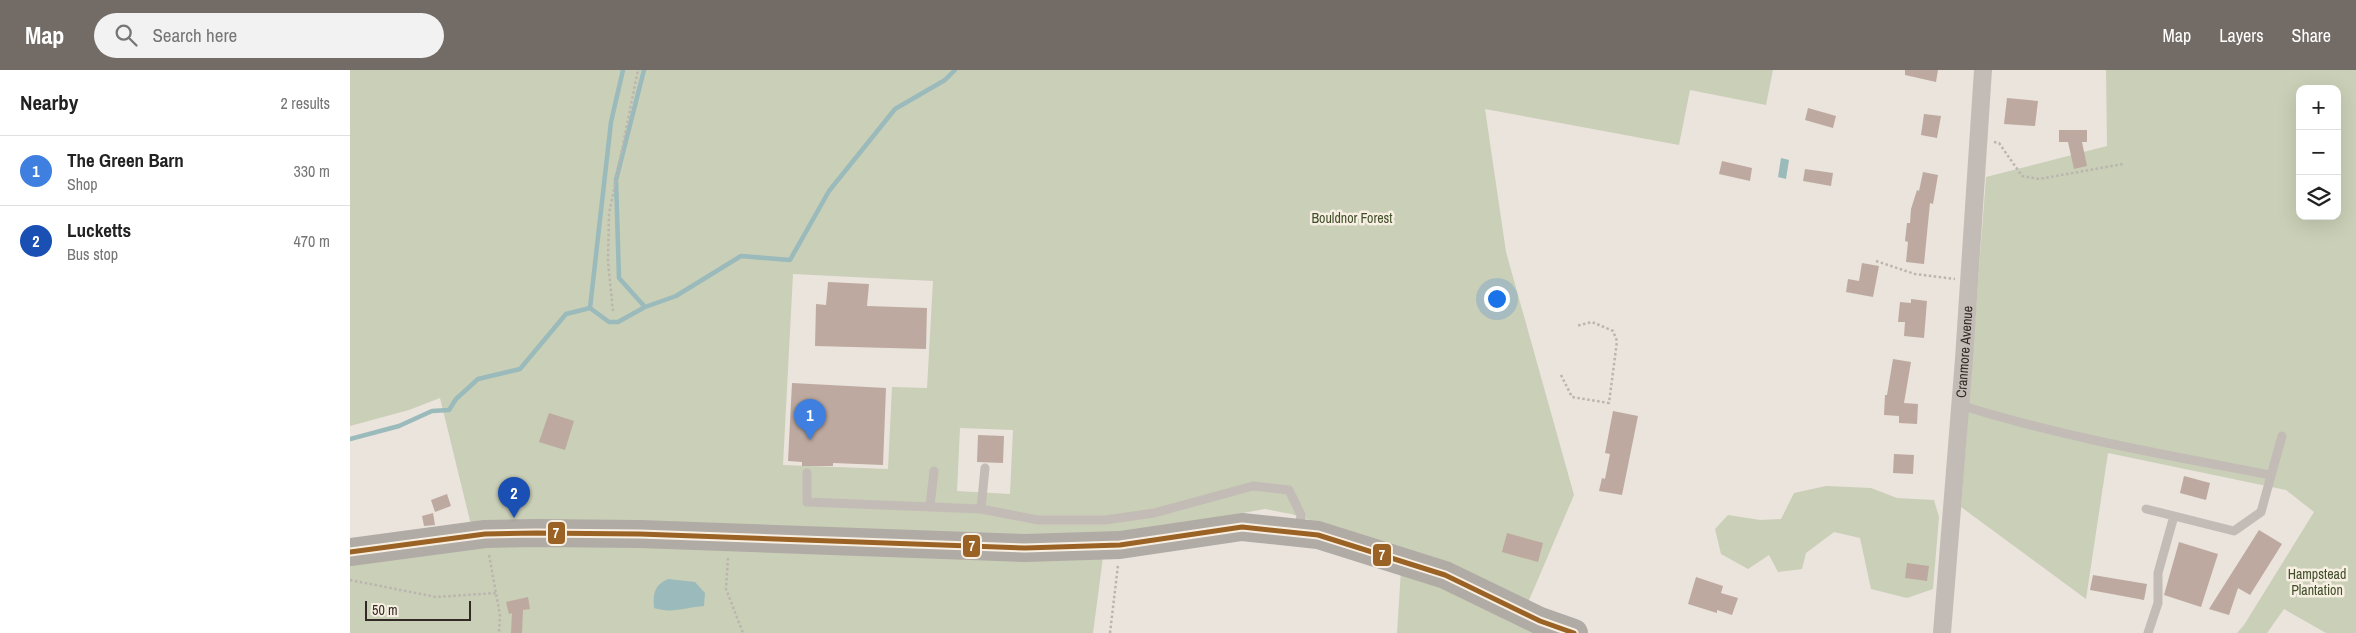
<!DOCTYPE html>
<meta charset="utf-8">
<style>
body{margin:0;font-family:"Archivo Narrow",sans-serif;background:#f2f2f2;color:#222}
.controls{position:absolute;right:15px;top:15px;display:grid;overflow:hidden;border-radius:10px;box-shadow:0 5px 20px #0002}
.controls button{width:45px;height:45px;display:grid;place-items:center;padding:0;border:0;border-bottom:1px solid #e0e0e0;background:#fff;color:#222;font:25px sans-serif}
.scale{position:absolute;left:15px;bottom:12px;width:106px;box-sizing:border-box;padding-left:5px;border:2px solid #332a25;border-top:0;font-size:14px;line-height:18px;white-space:nowrap;color:#332a25;-webkit-text-stroke:4px #f8efe3;paint-order:stroke}
.you{position:absolute;left:1146px;top:228px;width:18px;height:18px;margin:-12px;border:4px solid #fff;border-radius:50%;background:#1a73e8;box-shadow:0 0 0 8px #1a73e833}
.badge{display:grid;place-items:center;width:32px;height:32px;border-radius:50%;background:#736b65;color:#fff;font-size:16px;font-weight:700}
.pin{position:absolute;translate:-50% -41px;filter:drop-shadow(0 1px 2px #0008)}
.pin::after{content:'';position:absolute;top:26px;width:18px;height:15px;background:inherit;clip-path:polygon(0 0,100% 0,50% 100%)}
.list{margin:0;padding:0;list-style:none}
h2{display:flex;justify-content:space-between;align-items:center;height:65px;margin:0;padding:0 20px;font-size:21px}
h2 small{font-size:16px;font-weight:400;color:#767676}
.list li{display:grid;grid-template-columns:32px 1fr auto;gap:15px;align-items:center;box-sizing:border-box;height:70px;padding:0 20px;border-top:1px solid #e0e0e0}
.list b{display:block;font-size:19px;white-space:nowrap}
.list p{margin:0;font-size:16px;white-space:nowrap;color:#767676}
.list em{font-size:16px;font-style:normal;color:#767676}
.icon{flex:none;width:28px;height:28px;fill:none;stroke:currentColor;stroke-width:2;stroke-linecap:round;stroke-linejoin:round}
.map{position:relative;flex:none;width:2006px;height:563px;overflow:hidden}
header{display:flex;align-items:center;gap:30px;box-sizing:border-box;height:70px;padding:0 25px;background:#736b65;color:#fff}
header strong{font-size:24px}
nav{display:flex;gap:28px;margin-inline-start:auto;font-size:18px}
.search{width:350px;height:45px;background:#f2f2f2;display:flex;align-items:center;gap:12px;box-sizing:border-box;padding:0 18px;border-radius:28px;color:#767676;font-size:19px}
main{display:flex}
aside{flex:1;background:#fff}
.map>svg:first-child{display:block}
.green{fill:#cacfb7;fill-rule:evenodd}
.water{fill:#9ababb}
.lines{fill:none;stroke-linecap:round;stroke-linejoin:round}
.stream{stroke:#9ababb;stroke-width:4.5}
.building{fill:#bda99f}
.path{stroke:#bbb5af;stroke-width:2.5;stroke-dasharray:2.5 2.5;stroke-linecap:butt}
.lane{stroke:#c3bcb6;stroke-width:9}
.street{stroke:#c3bcb6;stroke-width:18}
.primary{stroke:#b1aba6;stroke-width:28}
.bus-1-casing{stroke:#f8efe3;stroke-width:9}
.bus-1{stroke:#9a6325;stroke-width:5}
.labels{text-anchor:middle;dominant-baseline:central;stroke-width:5;stroke-linejoin:round;paint-order:stroke}
.park-label{font-size:14px;fill:#41502a;stroke:#f8efe3}
.street-label{font-size:14px;fill:#332a25;stroke:#f8efe3}
.line-badge{stroke:#f8efe3;stroke-width:2}
.badge-label{font-size:14px;text-anchor:middle;font-weight:bold;fill:#fff}
</style>
<header>
<strong>Map</strong>
<div class="search"><svg class="icon" aria-label="search" viewBox="0 0 24 24"><circle cx="10" cy="10" r="6"/><path d="M15 15l6 6"/></svg>Search here</div>
<nav><a>Map</a><a>Layers</a><a>Share</a></nav>
</header>
<main>
<aside>
<h2>Nearby<small>2 results</small></h2>
<ul class="list">
<li><span class="badge" style="background:#3f7fe0">1</span><div><b>The Green Barn</b><p>Shop</p></div><em>330 m</em></li>
<li><span class="badge" style="background:#1a4fb4">2</span><div><b>Lucketts</b><p>Bus stop</p></div><em>470 m</em></li>
</ul>
</aside>
<div class="map">
<svg width="2006" height="563" viewBox="0 0 2006 563">
<rect width="100%" height="100%" fill="#eae4dd"/>
<path class="green" d="M 0,0 L 1423,0 L 1416,35 L 1340,20 L 1329,75 L 1135,39 L 1156,182 L 1224,425 L 1177,535 L 1098,493 L 941,444 L 915,439 L 781,463 L 732,466 L 121,455 L 90,328 L 59,340 L 0,356 ZM 443,204 L 583,211 L 577,318 L 542,317 L 538,399 L 433,395 ZM 610,358 L 663,360 L 660,424 L 607,421 Z
M 1756,0 L 2006,0 L 2006,563 L 1976,563 L 1934,539 L 1917,563 L 1887,563 L 1894,555 L 1964,442 L 1936,420 L 1758,383 L 1736,529 L 1611,437 L 1636,107 L 1757,76 ZM 1950,19 L 1987,19 L 1987,146 L 1950,146 Z
M 1476,416 L 1521,418 L 1547,428 L 1584,430 L 1589,447 L 1583,519 L 1557,528 L 1521,519 L 1510,468 L 1484,462 L 1456,483 L 1452,499 L 1428,502 L 1419,485 L 1398,499 L 1371,484 L 1365,459 L 1378,445 L 1410,450 L 1431,449 L 1444,423 Z
M 128,471 L 753,487 L 743,563 L 0,563 L 0,487 Z
M 1051,500 L 1197,563 L 1047,563 Z"/>
<path class="water" d="M 1431,88 L 1439,90 L 1436,109 L 1428,107 Z
M 318,509 L 345,512 L 355,523 L 354,536 C 336,537 322,544 304,538 C 303,524 304,515 318,509 Z"/>
<g class="lines">
<path class="stream" d="M 294,0 L 266,110 L 269,208 L 295,237
M 240,238 L 259,252 L 268,252 L 295,237 L 326,226 L 391,186 L 440,190 L 479,121 L 545,39 L 595,10 L 605,0
M 240,238 L 261,52 L 273,0
M 0,369 L 49,356 L 82,341 L 99,340 L 106,329 L 128,309 L 170,299 L 216,244 L 240,238"/>
</g>
<path class="building" d="M 1555,0 L 1588,0 L 1586,12 L 1555,5 Z
M 1657,28 L 1688,31 L 1685,56 L 1654,54 Z
M 1458,38 L 1486,46 L 1483,58 L 1455,50 Z
M 1574,44 L 1591,46 L 1587,68 L 1571,65 Z
M 1709,60 L 1737,60 L 1737,72 L 1732,72 L 1737,96 L 1724,99 L 1718,72 L 1709,72 Z
M 1372,91 L 1402,98 L 1400,111 L 1369,104 Z
M 1455,99 L 1483,103 L 1481,116 L 1453,111 Z
M 1573,102 L 1588,105 L 1583,134 L 1580,133 L 1574,194 L 1556,192 L 1558,172 L 1555,171 L 1557,153 L 1560,153 L 1561,139 L 1567,120 L 1569,121 Z
M 1512,193 L 1529,196 L 1523,227 L 1496,222 L 1498,209 L 1509,211 Z
M 478,212 L 519,214 L 517,236 L 577,238 L 576,279 L 465,276 L 466,234 L 476,235 Z
M 1561,229 L 1577,231 L 1574,268 L 1554,266 L 1555,252 L 1548,252 L 1550,232 L 1561,233 Z
M 1543,289 L 1561,292 L 1554,333 L 1568,334 L 1567,354 L 1549,353 L 1549,346 L 1534,345 L 1535,325 L 1537,325 Z
M 442,313 L 536,318 L 533,395 L 483,393 L 483,396 L 452,396 L 452,392 L 438,391 Z
M 1263,341 L 1288,346 L 1272,425 L 1249,421 L 1252,408 L 1255,409 L 1260,384 L 1255,383 Z
M 199,343 L 224,351 L 215,380 L 189,372 Z
M 628,365 L 654,366 L 653,393 L 627,392 Z
M 1544,384 L 1564,385 L 1563,404 L 1543,403 Z
M 1834,406 L 1860,413 L 1856,430 L 1830,423 Z
M 97,424 L 101,436 L 85,442 L 81,430 Z
M 83,443 L 85,455 L 74,456 L 72,446 Z
M 1909,460 L 1932,474 L 1900,525 L 1888,518 L 1879,545 L 1859,539 Z
M 1157,463 L 1193,473 L 1188,492 L 1152,482 Z
M 1829,472 L 1868,484 L 1851,537 L 1814,525 Z
M 1557,493 L 1579,496 L 1577,511 L 1555,508 Z
M 1743,505 L 1797,514 L 1794,530 L 1740,520 Z
M 1346,507 L 1373,516 L 1371,523 L 1388,528 L 1382,545 L 1367,540 L 1367,543 L 1338,534 Z
M 178,527 L 180,539 L 173,540 L 172,563 L 161,563 L 162,543 L 159,544 L 156,532 Z"/>
<g class="lines">
<path class="path" d="M 1644,72 L 1649,73 L 1672,106 L 1689,109 L 1773,94
M 1526,191 L 1565,204 L 1605,209
M 263,241 L 258,192 L 259,144 L 288,0
M 1211,305 L 1222,327 L 1259,333 L 1267,271 L 1263,261 L 1242,252 L 1226,256
M 139,485 L 150,545 L 149,563
M 378,488 L 376,519 L 393,563
M 0,510 L 86,527 L 146,523
M 760,563 L 768,495"/>
<path class="lane" d="M 1610,335 C 1712,367 1816,385 1921,405
M 457,403 L 457,432 L 631,439 L 688,450 L 755,450 L 804,443 L 903,416 L 939,420 L 951,445 L 949,460
M 580,436 L 584,401
M 631,439 L 635,398
M 1796,439 L 1884,461 L 1911,442 L 1932,366
M 1798,563 L 1808,533 L 1808,503 L 1824,446"/>
<path class="street" id="s1" d="M 1592,563 L 1614,289 L 1633,0"/>
<path class="primary" d="M 0,482 L 135,464 L 186,463 L 290,464 L 675,478 L 770,475 L 892,457 L 968,465 L 1095,505 L 1190,551 L 1224,563"/>
<g class="bus-1-casing">
<path id="bus-1" d="M 0,482 L 135,464 L 186,463 L 290,464 L 675,478 L 770,475 L 892,457 L 968,465 L 1095,505 L 1190,551 L 1224,563"/>
</g>
<use href="#bus-1" class="bus-1"/>
</g>
<g class="labels">
<g class="park-label">
<text x="1002" y="148">Bouldnor Forest</text>
<text x="1967" y="504">Hampstead<tspan x="1967" dy="16">Plantation</tspan></text>
</g>
<g class="street-label">
<text stroke="none"><textPath href="#s1" startOffset="282">Cranmore Avenue</textPath></text>
</g>
</g>
<g class="line-badge">
<rect x="197" y="451" width="19" height="24" rx="5" fill="#9a6325"/>
<rect x="612" y="464" width="19" height="24" rx="5" fill="#9a6325"/>
<rect x="1022" y="473" width="20" height="24" rx="5" fill="#9a6325"/>
</g>
<g class="badge-label">
<text x="206" y="468">7</text>
<text x="622" y="481">7</text>
<text x="1032" y="490">7</text>
</g>
</svg>
<div class="controls">
<button>+</button>
<button>−</button>
<button><svg class="icon" aria-label="layers" viewBox="0 0 24 24"><path d="M12 4l9 5-9 5-9-5zM3 14l9 5 9-5"/></svg></button>
</div>
<div class="scale">50 m</div>
<div class="you"></div>
<div class="pin badge" style="left:460px;top:370px;background:#3f7fe0">1</div>
<div class="pin badge" style="left:164px;top:448px;background:#1a4fb4">2</div>
</div>
</main>
